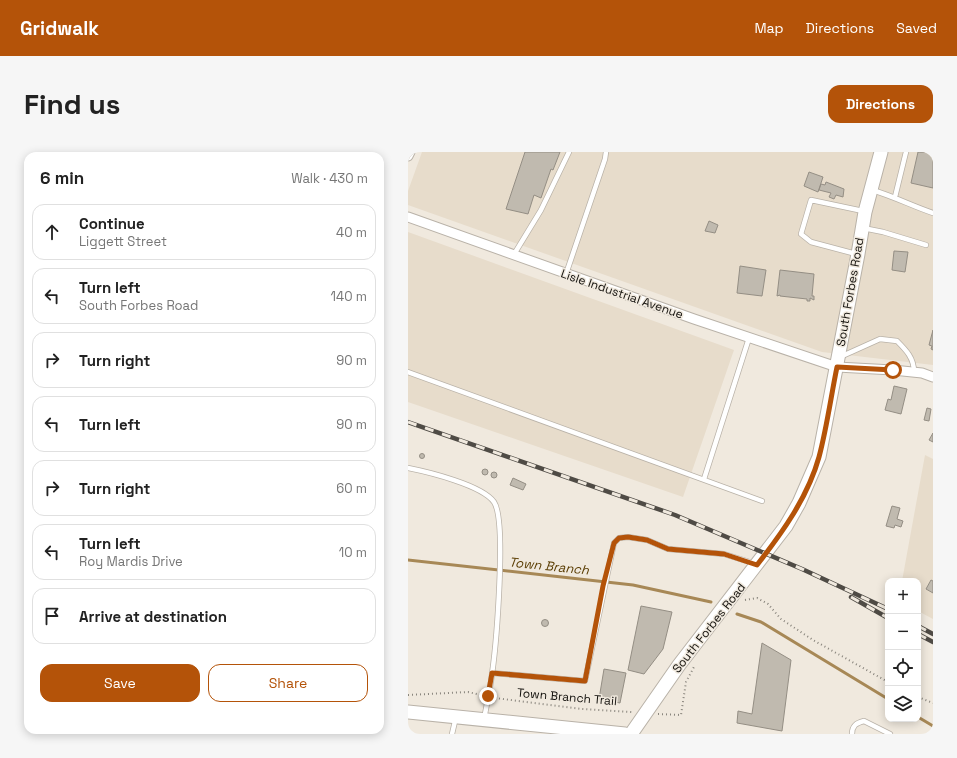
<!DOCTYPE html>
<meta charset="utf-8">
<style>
body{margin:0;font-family:"Space Grotesk",sans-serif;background:#f6f6f6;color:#222}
.controls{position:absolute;right:12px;bottom:12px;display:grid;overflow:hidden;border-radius:8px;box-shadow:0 2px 10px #0003}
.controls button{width:36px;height:36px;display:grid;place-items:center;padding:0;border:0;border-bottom:1px solid #e0e0e0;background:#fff;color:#222;font:20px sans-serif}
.stop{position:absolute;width:12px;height:12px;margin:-9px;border:3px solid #b45309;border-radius:50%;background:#fff}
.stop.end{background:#b45309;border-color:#fff;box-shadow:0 1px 4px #0008}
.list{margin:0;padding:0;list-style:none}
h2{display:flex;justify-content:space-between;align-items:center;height:52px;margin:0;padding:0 16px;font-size:17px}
h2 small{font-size:13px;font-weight:400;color:#767676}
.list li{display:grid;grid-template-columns:26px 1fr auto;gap:12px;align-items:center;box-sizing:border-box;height:56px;margin:0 8px 8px;padding:0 8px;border:1px solid #e0e0e0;border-radius:12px}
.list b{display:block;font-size:15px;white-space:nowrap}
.list p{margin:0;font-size:13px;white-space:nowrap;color:#767676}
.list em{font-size:13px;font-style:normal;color:#767676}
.actions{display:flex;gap:8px;padding:12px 16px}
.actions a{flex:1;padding:9px 0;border:1px solid #b45309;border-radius:12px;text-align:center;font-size:14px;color:#b45309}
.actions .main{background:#b45309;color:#fff}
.icon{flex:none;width:22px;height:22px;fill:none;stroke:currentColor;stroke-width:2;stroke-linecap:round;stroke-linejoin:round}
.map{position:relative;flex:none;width:525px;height:582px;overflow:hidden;border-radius:12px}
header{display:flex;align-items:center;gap:24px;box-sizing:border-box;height:56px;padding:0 20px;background:#b45309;color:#fff}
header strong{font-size:19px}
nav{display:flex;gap:22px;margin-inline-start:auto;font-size:14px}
.intro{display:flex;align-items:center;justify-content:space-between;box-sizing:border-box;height:96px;padding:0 24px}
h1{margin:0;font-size:28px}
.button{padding:10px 18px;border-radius:12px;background:#b45309;color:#fff;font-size:14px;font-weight:700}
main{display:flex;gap:24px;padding:0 24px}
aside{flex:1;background:#fff;border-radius:12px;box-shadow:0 2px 10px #0003}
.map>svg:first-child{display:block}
.built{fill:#e7dccb}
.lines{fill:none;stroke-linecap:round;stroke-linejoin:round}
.stream{stroke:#a78856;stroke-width:3}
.building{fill:#c0baaf;stroke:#948e84}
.service-casing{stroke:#b9b2a8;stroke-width:6}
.minor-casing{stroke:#b9b2a8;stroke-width:11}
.secondary-casing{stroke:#b9b2a8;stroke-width:15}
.path{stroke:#89857d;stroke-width:2;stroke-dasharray:1 3;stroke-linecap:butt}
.service{stroke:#fff;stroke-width:4.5}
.minor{stroke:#fff;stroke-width:9}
.secondary{stroke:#fff;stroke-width:13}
.rail-casing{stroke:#4f4b45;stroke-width:4.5}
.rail{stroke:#f0e9de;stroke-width:3;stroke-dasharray:9;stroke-linecap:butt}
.route{stroke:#b45309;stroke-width:5}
.labels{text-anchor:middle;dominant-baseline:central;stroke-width:3;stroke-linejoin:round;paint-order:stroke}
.street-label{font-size:12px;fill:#110f0b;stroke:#f0e9de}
.water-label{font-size:13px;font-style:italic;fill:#5b3e04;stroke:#f0e9de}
</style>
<header>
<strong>Gridwalk</strong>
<nav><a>Map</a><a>Directions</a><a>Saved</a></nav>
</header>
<div class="intro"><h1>Find us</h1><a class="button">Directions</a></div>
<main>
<aside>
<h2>6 min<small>Walk · 430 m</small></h2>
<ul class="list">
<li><svg class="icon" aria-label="ahead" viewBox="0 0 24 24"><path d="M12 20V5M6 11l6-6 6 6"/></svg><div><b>Continue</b><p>Liggett Street</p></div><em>40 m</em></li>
<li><svg class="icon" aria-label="left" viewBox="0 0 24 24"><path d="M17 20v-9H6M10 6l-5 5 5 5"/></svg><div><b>Turn left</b><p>South Forbes Road</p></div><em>140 m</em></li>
<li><svg class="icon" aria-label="right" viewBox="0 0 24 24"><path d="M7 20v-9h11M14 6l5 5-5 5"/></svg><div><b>Turn right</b></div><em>90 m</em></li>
<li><svg class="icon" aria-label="left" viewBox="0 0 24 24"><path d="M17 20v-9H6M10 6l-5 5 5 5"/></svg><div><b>Turn left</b></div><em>90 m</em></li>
<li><svg class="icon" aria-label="right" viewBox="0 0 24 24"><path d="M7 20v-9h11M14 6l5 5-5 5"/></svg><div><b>Turn right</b></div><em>60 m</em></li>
<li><svg class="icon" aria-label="left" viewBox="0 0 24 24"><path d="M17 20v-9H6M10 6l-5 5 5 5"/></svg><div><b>Turn left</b><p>Roy Mardis Drive</p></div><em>10 m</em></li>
<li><svg class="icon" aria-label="arrive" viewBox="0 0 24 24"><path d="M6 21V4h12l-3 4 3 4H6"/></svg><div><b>Arrive at destination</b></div></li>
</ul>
<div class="actions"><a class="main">Save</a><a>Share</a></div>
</aside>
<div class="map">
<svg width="525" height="582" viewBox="0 0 525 582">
<rect width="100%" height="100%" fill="#f0e9de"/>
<path class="built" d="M 14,0 L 525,0 L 525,213 L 414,200 L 0,53 L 0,39 Z
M 0,80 L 326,198 L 275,345 L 0,250 Z
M 517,303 L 525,307 L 525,467 L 510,459 L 510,429 L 494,429 Z"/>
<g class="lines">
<path class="stream" d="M 0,408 L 225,433 L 303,450
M 329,462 L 353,470 L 480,547
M 510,565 L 525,574"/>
</g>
<path class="building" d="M 117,0 L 152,0 L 145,18 L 143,17 L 133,46 L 126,43 L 120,62 L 98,57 Z
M 510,0 L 525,1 L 525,36 L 503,31 Z
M 401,20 L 415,25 L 410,40 L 396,34 Z
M 418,30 L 436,37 L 435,45 L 428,43 L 426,47 L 421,45 L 423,41 L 411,38 L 413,32 L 417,33 Z
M 301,69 L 310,73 L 307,81 L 297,79 Z
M 486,99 L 500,100 L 497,120 L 484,118 Z
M 332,114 L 358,118 L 354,144 L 329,141 Z
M 372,118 L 406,122 L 404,144 L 406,144 L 406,148 L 402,146 L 402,149 L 399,149 L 399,147 L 372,144 L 372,143 L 369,144 Z
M 525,178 L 525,198 L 523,197 L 524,194 L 521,193 Z
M 486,234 L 499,237 L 493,262 L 477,258 L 480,247 L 483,248 Z
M 519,256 L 523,257 L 521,269 L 516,268 Z
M 525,281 L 525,290 L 521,288 Z
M11.5 304a2.5 2.5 0 1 1 5 0a2.5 2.5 0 1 1-5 0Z
M74 320a3 3 0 1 1 6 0a3 3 0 1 1-6 0Z
M83 323a3 3 0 1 1 6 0a3 3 0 1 1-6 0Z
M 105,326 L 118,332 L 115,338 L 102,333 Z
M 484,354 L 492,356 L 489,367 L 495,369 L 493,375 L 487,373 L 486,376 L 478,374 Z
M 523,428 L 525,429 L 525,441 L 518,437 Z
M 233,454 L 264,460 L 255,497 L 236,522 L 220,518 Z
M133.5 471a3.5 3.5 0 1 1 7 0a3.5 3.5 0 1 1-7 0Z
M 354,491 L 383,508 L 374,579 L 329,571 L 330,559 L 344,562 Z
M 196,517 L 218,521 L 212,551 L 191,547 Z"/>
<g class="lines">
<g class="service-casing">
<path id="service" d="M 464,38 C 485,44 504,54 525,61
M 487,45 L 498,0
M 455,76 L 475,80 L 518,93
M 448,102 L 403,90 L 393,82 L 403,48 L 455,59
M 105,104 L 133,58 L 161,0
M 158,122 L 197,7 L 198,0
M 432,205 L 472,187 L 489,189 C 498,198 506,206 506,220
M 0,220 L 354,349
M 0,316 C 20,320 74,333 86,350 C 99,369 88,494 84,522 C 82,537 79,552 76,567
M 296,327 L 341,186
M 84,521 L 177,529 L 206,391 L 211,386 L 220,385 L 239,388 L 260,397 L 316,402 L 348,412
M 44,582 L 48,565
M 444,582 C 444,574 448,571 456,569 L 482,582"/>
</g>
<g class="minor-casing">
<path id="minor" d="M 0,4 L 2,0
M 0,65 L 286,167 L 429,215 L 485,218 L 514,221 L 525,225"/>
</g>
<g class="secondary-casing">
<path id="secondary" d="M 0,560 L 217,582
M 223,582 L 271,513 L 378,374 L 391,351 L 411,305 L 450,102 L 457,60 L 473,0"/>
</g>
<path class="path" d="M 337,448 L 349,446 L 360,452 L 373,467 L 405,488 L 480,530
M 0,543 L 60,540 L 73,543
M 510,545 L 525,551
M 87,546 L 174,557 L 224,560
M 250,562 L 273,563 L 278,530 L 287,513"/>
<use href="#service" class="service"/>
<use href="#minor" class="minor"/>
<use href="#secondary" class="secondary"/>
<g class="rail-casing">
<path id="rail" d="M 0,270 L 267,363 L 394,417 L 480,457
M 443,445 L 480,466
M 510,474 L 525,482
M 510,482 L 525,490"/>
</g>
<use href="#rail" class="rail"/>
</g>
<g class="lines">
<path class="route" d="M 80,544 L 84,521 L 177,529 L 195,434 L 206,391 L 211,386 L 220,385 L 239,388 L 260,397 L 316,402 L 349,413 C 374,381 400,345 411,305 C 419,275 423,244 429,215 L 485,218"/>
</g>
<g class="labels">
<g class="street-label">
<text transform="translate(442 140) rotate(-80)">South Forbes Road</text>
<text transform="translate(214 142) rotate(19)">Lisle Industrial Avenue</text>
<text transform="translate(301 476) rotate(-52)">South Forbes Road</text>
<text transform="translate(159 545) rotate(5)">Town Branch Trail</text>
</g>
<g class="water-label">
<text transform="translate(141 414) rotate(6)">Town Branch</text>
</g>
</g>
</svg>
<div class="controls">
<button>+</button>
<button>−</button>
<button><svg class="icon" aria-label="locate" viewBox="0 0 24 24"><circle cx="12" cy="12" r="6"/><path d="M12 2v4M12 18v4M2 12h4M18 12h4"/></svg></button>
<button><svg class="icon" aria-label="layers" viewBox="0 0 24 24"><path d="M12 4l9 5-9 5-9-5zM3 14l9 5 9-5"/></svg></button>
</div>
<div class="stop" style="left:485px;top:218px"></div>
<div class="stop end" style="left:80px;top:544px"></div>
</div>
</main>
